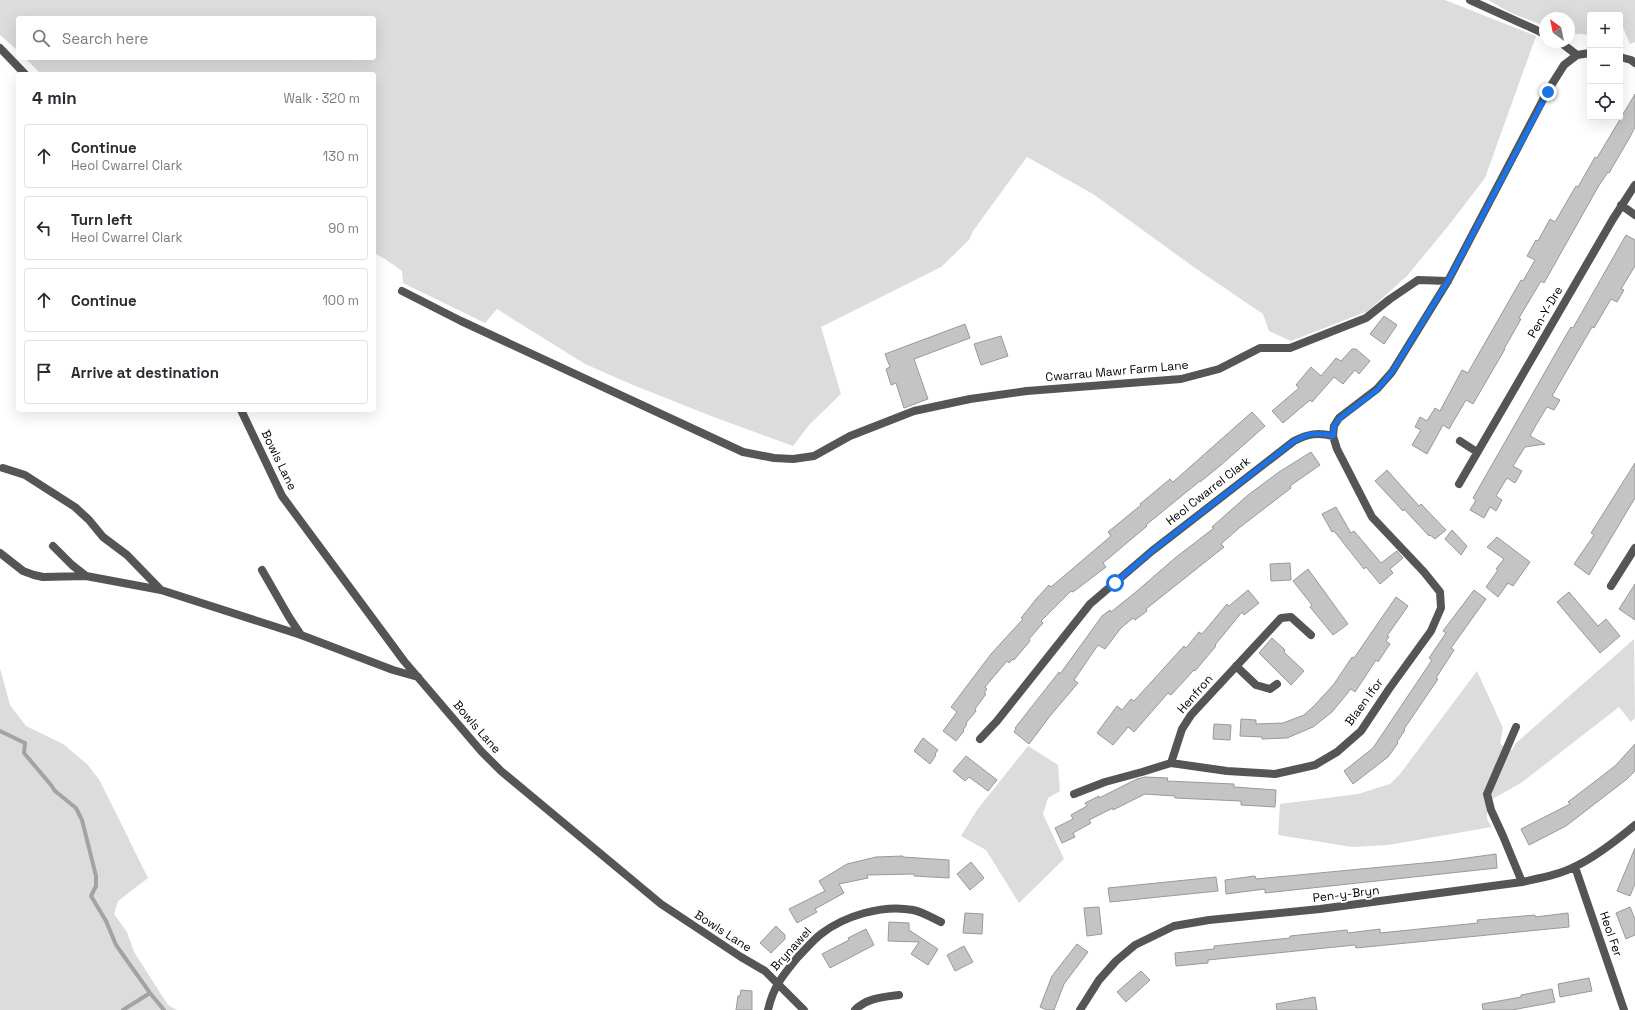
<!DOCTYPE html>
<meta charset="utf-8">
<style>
body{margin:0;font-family:"Space Grotesk",sans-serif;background:#f2f2f3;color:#2b2b33}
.controls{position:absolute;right:12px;top:12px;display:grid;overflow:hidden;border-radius:4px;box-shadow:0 4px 16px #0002}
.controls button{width:36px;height:36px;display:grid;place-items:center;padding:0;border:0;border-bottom:1px solid #e1e1e2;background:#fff;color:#2b2b33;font:20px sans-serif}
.compass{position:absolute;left:1539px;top:12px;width:36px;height:36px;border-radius:50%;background:#fff;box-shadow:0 4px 16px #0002;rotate:327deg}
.stop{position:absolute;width:12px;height:12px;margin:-9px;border:3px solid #1a73e8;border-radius:50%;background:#fff}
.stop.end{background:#1a73e8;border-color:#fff;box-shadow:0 1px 4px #0008}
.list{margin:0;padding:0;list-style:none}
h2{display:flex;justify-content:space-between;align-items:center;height:52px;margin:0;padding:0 16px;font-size:17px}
h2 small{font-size:13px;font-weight:400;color:#7c7c81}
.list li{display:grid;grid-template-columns:26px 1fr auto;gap:12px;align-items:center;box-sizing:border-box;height:64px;margin:0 8px 8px;padding:0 8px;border:1px solid #e1e1e2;border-radius:4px}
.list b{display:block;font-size:15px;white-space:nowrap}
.list p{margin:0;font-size:13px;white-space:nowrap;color:#7c7c81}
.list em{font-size:13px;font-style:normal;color:#7c7c81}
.icon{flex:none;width:22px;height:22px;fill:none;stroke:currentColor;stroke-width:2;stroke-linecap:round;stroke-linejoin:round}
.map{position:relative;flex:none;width:1635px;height:1010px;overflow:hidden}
.search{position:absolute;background:#fff;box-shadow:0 4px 16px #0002;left:16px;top:16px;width:360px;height:44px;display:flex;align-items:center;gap:10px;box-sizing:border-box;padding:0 14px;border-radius:4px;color:#7c7c81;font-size:15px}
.panel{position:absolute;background:#fff;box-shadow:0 4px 16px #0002;left:16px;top:72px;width:360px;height:340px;border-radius:4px}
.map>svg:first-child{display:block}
.green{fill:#dcdcdc}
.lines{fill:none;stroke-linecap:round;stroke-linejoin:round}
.stream{stroke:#a3a3a3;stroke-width:4}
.building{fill:#c4c4c4;stroke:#999}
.lane{stroke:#555;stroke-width:8}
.street{stroke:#555;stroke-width:8}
.route{stroke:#1a73e8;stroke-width:5}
.labels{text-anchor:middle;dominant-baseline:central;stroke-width:4;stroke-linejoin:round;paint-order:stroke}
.street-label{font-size:12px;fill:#000;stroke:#fff}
</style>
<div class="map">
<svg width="1635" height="1010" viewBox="0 0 1635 1010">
<rect width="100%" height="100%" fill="#fff"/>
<path class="green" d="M 0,0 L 1445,0 L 1536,36 L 1485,178 L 1449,225 L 1407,276 L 1368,311 L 1291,341 L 1269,331 L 1263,314 L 1195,268 L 1093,194 L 1027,157 L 973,231 L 969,240 L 941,267 L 821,327 L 841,394 L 809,425 L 793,446 L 711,416 L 633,385 L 585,364 L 497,309 L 485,323 L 403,283 L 402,271 L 385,259 L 374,253 L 374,74 L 41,74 L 25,58 L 374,58 L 374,18 L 18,18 L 18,51 L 0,35 Z
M 1488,0 L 1635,0 L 1635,42 L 1630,44 L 1622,25 L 1620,26 L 1620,15 L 1590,15 L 1590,35 L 1569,33 L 1569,18 L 1545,18 L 1545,26 L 1511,13 Z
M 1634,639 L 1635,718 L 1631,722 L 1619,707 L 1521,783 L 1487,802 L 1487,819 L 1492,827 L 1388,845 L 1352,847 L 1278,835 L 1280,804 L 1358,794 L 1390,784 L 1400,774 L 1477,671 L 1503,728 L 1500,744 L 1512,750 L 1515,744 Z
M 0,668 L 10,705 L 26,726 L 63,744 L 87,764 L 100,781 L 148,878 L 118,901 L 114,914 L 127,932 L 134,952 L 168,1005 L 177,1010 L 0,1010 Z
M 1028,746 L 1058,765 L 1060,791 L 1048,798 L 1043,814 L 1064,859 L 1019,903 L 986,850 L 961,836 L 977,810 Z"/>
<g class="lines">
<path class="stream" d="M 0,731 L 25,743 L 24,753 L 51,785 L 55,791 L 76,808 L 82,820 L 96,876 L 96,886 L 91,896 L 106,921 L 116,945 L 150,993 L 164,1010
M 123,1010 L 150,993"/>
</g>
<path class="building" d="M 1635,94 L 1635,127 L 1630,137 L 1609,173 L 1608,172 L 1598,187 L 1544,283 L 1541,281 L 1519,318 L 1521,319 L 1504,349 L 1505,349 L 1473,404 L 1466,400 L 1449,429 L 1443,425 L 1427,454 L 1412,445 L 1421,430 L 1415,427 L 1420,417 L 1427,421 L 1435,408 L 1440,411 L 1462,370 L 1468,373 L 1470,369 L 1521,280 L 1523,281 L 1535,260 L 1527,256 L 1536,240 L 1538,241 L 1550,219 L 1555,222 L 1576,186 L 1578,187 L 1595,157 L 1597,158 Z
M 1626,235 L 1635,240 L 1635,266 L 1621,289 L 1624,290 L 1617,302 L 1611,299 L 1594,328 L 1592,327 L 1552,396 L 1560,400 L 1554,410 L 1547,407 L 1536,425 L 1530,436 L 1545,444 L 1525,447 L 1513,466 L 1522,471 L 1515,483 L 1507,478 L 1496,496 L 1502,500 L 1496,511 L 1490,507 L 1484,518 L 1470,510 L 1476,500 L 1473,498 L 1565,337 L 1571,327 L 1573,328 Z
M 1384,316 L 1397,325 L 1384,344 L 1370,334 Z
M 965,324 L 970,338 L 914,359 L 928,399 L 904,408 L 896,383 L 891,385 L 886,369 L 890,367 L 885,354 Z
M 1001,336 L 1008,356 L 981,365 L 974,344 Z
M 1352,349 L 1356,349 L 1370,361 L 1359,374 L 1355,370 L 1343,384 L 1334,377 L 1312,402 L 1310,400 L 1283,423 L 1272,411 L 1299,388 L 1296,385 L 1311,367 L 1321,376 L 1336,358 L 1341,361 Z
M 1252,412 L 1265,426 L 1221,465 L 1200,482 L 1200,481 L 1146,525 L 1147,526 L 1103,563 L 1106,567 L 1073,592 L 1071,591 L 1041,621 L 1043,623 L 1029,639 L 1030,641 L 1014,660 L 1013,659 L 1009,663 L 1007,661 L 985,687 L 987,689 L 984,693 L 986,694 L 975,709 L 976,711 L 966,723 L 967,724 L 963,730 L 964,731 L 956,741 L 943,731 L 957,712 L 951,707 L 991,654 L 1023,619 L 1021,618 L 1037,598 L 1049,585 L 1051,587 L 1111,536 L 1108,532 L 1141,505 L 1140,504 L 1170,479 L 1173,482 Z
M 1311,452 L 1320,465 L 1290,486 L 1291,488 L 1239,528 L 1221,544 L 1224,547 L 1146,609 L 1147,611 L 1135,620 L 1133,618 L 1121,628 L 1105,649 L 1098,645 L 1074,680 L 1078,683 L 1050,716 L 1029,744 L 1014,732 L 1016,729 L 1015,728 L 1059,672 L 1060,674 L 1102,616 L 1110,610 L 1111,612 L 1137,591 L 1175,558 L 1214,528 L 1212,527 L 1248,495 L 1279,472 Z
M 1635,463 L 1635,498 L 1589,575 L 1574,564 L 1594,535 L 1591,533 Z
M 1387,470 L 1419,506 L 1421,504 L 1446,530 L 1435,539 L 1430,535 L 1429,536 L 1404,509 L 1403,511 L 1375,481 Z
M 1336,507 L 1351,533 L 1354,531 L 1381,563 L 1397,551 L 1403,558 L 1390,569 L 1393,573 L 1380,584 L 1366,567 L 1364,569 L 1334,531 L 1332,532 L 1322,514 Z
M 1452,530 L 1467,546 L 1461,555 L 1445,539 Z
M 1497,537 L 1530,562 L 1513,586 L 1508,583 L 1498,597 L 1486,587 L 1498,570 L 1496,569 L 1504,559 L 1487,547 Z
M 1290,563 L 1291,580 L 1271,581 L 1270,564 Z
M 1308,569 L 1348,624 L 1333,635 L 1310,607 L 1312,605 L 1293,581 Z
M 1635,584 L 1635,620 L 1619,609 Z
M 1248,590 L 1259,603 L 1244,615 L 1242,612 L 1215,645 L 1216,646 L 1195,671 L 1194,670 L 1171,695 L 1168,693 L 1134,732 L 1128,727 L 1113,745 L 1097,733 L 1117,706 L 1122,710 L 1131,699 L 1134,701 L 1184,646 L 1186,648 L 1199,632 L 1202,634 L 1227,604 L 1229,606 Z
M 1474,590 L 1486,599 L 1451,648 L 1454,650 L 1436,678 L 1438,679 L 1404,729 L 1405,730 L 1397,742 L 1398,743 L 1388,757 L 1353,784 L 1344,771 L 1373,748 L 1432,660 L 1429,658 L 1446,633 L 1443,631 Z
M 1569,592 L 1598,626 L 1606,619 L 1620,636 L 1600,653 L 1557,602 Z
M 1396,597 L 1408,606 L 1387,636 L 1389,637 L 1386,641 L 1390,644 L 1378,662 L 1376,660 L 1355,692 L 1351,689 L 1332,712 L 1313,727 L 1287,738 L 1262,739 L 1262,737 L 1240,736 L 1241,719 L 1256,720 L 1256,724 L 1283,723 L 1304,715 L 1314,706 L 1334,684 L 1352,657 L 1354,658 Z
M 1272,638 L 1285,650 L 1284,652 L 1304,671 L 1291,685 L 1259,653 Z
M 1214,724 L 1231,725 L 1230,740 L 1213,739 Z
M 923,738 L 938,750 L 935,754 L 936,755 L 930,764 L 914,751 Z
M 1635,744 L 1635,771 L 1627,779 L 1566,826 L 1529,845 L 1521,829 L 1570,804 L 1568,802 L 1615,766 Z
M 966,756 L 997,780 L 988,791 L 969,777 L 965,781 L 953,771 Z
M 1145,777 L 1168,778 L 1167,781 L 1234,784 L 1234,787 L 1276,790 L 1275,807 L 1241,805 L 1241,801 L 1175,798 L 1175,796 L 1145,794 L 1113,810 L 1113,808 L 1089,820 L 1091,823 L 1073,833 L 1075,837 L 1062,843 L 1055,828 L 1073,819 L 1071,815 L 1087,806 L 1085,803 L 1099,796 L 1099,798 L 1137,779 Z
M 1635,848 L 1635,884 L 1630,896 L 1617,891 Z
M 1496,854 L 1497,868 L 1265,893 L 1265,889 L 1226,894 L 1225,880 L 1255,876 L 1256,879 L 1445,861 Z
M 903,856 L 903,857 L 949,860 L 949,878 L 914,876 L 914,874 L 867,875 L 868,878 L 839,884 L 844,893 L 815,909 L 817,912 L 797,923 L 789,909 L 825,891 L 819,881 L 847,864 L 876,857 Z
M 971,862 L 984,878 L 970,890 L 957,874 Z
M 1216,877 L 1218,891 L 1110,902 L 1108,888 Z
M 1099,907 L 1102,934 L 1087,936 L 1084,908 Z
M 1630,907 L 1635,919 L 1635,935 L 1626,939 L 1616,913 Z
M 965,913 L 983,914 L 982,934 L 963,933 Z
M 1568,913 L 1569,927 L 1356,948 L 1355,945 L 1208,960 L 1208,963 L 1176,966 L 1175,953 L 1214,949 L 1214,946 L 1290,938 L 1290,936 L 1347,930 L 1348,933 L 1380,929 L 1380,933 L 1478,923 L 1477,920 L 1535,915 L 1535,917 Z
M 889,922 L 909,923 L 909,930 L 938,949 L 928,965 L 911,954 L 919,942 L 888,941 Z
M 776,926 L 785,935 L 785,939 L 771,953 L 760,943 Z
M 866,929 L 874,945 L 830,968 L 822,954 L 849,940 L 848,938 Z
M 1077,944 L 1088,952 L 1064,984 L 1054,1010 L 1047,1010 L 1040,1007 L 1052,976 Z
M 964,946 L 973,962 L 955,971 L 947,955 Z
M 1141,971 L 1150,980 L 1126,1002 L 1117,992 Z
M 1589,978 L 1592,991 L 1560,997 L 1558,984 Z
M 1552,989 L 1555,1002 L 1512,1010 L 1483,1010 L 1482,1004 L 1521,997 L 1521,995 Z
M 741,990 L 752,991 L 752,1010 L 736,1010 L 738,996 L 740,996 Z
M 1315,997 L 1317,1010 L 1277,1010 L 1276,1004 Z"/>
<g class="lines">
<path class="lane" d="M 0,48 L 25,74
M 402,291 L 461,321 L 743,452 L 774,458 L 793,459 L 814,456 L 850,436 L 914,411 L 970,399 L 1027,391
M 241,410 L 282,496 L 404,661 L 481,751 L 501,771 L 661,904 L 741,957 L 765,971 L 804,1010
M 3,468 L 25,475 L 75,507 L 89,520 L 103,537 L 127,555 L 161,590
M 53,546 L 72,565 L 86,576
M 0,553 L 23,571 L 34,575 L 43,577 L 86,576 L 161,590 L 301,635 L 393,670 L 418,677
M 262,570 L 289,617 L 301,635
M 1516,727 L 1487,794 L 1491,810 L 1503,836 L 1522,882
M 855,1010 C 866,998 883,997 899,995"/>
<path class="street" d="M 1470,0 L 1545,34
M 1560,42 L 1577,55 L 1590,53
M 1620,57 L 1631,60 L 1635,63
M 1621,205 L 1635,215
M 1027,391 L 1181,379 L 1219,369 L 1260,348 L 1290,348 L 1366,318 L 1390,299 L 1418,280 L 1448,281
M 1460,441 L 1477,452
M 1459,484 L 1613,219 L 1635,185
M 1611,586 L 1635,548
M 1236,666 L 1256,685 L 1270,689 L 1277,684
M 980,739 L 997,721 L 1090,604 L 1152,551 L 1294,441 C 1308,434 1317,432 1333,436 L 1334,426 L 1339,418 L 1377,389 L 1392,372 L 1448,281 L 1547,92 L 1564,65 L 1577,55
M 1171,763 L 1182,729 L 1191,715 L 1281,618 L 1291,617 L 1311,635
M 1074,794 L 1105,782 L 1142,772 L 1171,763 L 1227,771 L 1275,774 L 1315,765 L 1337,752 L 1361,731 L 1389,689 L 1431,631 L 1441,608 L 1440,592 L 1424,572 L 1372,517 L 1337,449 L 1333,436
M 1575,867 L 1624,1010
M 768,1010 C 773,987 783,975 797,958 C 805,950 812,941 821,934 C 844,916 883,904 913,910 C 923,912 932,918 941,922
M 1080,1010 L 1099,980 L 1116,961 L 1135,945 L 1174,926 L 1209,920 L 1320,909 L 1522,882 C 1540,878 1559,875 1576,866 C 1597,856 1617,840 1635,825"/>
</g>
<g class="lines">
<path class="route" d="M 1115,583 L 1152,551 L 1294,441 C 1309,433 1316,432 1333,436 L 1334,426 L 1340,418 L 1377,390 L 1392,372 L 1448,281 L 1548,92"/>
</g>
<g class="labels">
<g class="street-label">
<text transform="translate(1545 312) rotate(-60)">Pen-Y-Dre</text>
<text transform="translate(1117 371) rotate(-5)">Cwarrau Mawr Farm Lane</text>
<text transform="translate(279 460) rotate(64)">Bowls Lane</text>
<text transform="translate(1208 491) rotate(-38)">Heol Cwarrel Clark</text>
<text transform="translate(1195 694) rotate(-49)">Henfron</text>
<text transform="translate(1364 702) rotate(-54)">Blaen Ifor</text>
<text transform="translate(477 727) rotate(49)">Bowls Lane</text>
<text transform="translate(1346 894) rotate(-7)">Pen-y-Bryn</text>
<text transform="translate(723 931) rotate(33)">Bowls Lane</text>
<text transform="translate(1611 934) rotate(71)">Heol Fer</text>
<text transform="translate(791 949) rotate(-48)">Brynawel</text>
</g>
</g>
</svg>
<div class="controls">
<button>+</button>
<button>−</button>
<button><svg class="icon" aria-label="locate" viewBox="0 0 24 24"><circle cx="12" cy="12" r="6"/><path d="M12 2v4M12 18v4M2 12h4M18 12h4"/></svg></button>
</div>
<svg class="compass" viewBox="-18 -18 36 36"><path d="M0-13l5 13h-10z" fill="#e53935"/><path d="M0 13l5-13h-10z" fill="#7c7c81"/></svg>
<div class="stop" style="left:1115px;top:583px"></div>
<div class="stop end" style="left:1548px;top:92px"></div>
<div class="search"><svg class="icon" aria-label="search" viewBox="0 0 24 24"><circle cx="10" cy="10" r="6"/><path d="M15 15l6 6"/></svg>Search here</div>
<section class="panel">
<h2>4 min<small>Walk · 320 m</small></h2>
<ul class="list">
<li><svg class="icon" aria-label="ahead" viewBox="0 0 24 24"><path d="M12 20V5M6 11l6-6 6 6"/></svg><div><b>Continue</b><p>Heol Cwarrel Clark</p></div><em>130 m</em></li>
<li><svg class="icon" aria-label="left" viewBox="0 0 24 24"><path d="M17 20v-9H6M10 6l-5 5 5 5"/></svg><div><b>Turn left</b><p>Heol Cwarrel Clark</p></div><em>90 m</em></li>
<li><svg class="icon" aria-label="ahead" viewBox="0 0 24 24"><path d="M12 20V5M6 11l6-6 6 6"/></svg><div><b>Continue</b></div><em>100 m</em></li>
<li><svg class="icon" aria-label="arrive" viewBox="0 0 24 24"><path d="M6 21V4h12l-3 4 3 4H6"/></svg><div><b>Arrive at destination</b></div></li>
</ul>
</section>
</div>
